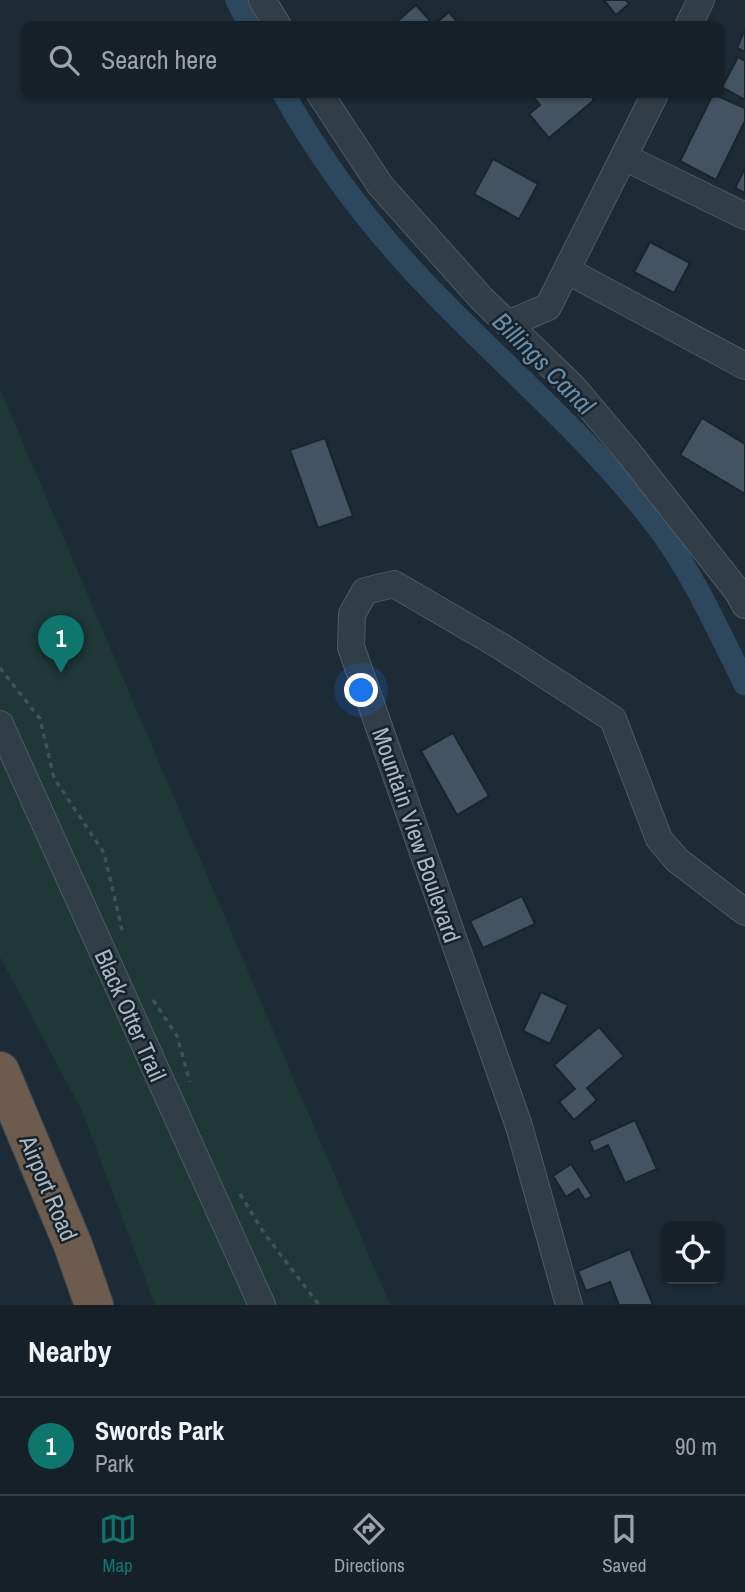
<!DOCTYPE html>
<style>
body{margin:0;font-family:"Archivo Narrow",sans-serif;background:#232d34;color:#f1f3f6}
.controls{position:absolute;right:21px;bottom:21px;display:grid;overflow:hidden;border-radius:10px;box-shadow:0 2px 5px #0004}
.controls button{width:63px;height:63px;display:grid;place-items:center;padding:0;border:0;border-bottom:2px solid #353e45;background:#162028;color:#f1f3f6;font:35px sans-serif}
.you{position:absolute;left:362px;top:691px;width:24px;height:24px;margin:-18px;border:5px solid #fff;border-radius:50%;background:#1a73e8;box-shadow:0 0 0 10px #1a73e833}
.badge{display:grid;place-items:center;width:46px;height:46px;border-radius:50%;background:#0f766e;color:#fff;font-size:23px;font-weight:700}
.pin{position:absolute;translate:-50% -58px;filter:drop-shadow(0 2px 4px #0008)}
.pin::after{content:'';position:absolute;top:37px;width:24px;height:21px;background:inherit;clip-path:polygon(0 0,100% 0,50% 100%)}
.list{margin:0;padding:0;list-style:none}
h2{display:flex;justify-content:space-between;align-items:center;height:91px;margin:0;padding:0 28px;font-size:30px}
h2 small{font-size:23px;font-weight:400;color:#9ea3a8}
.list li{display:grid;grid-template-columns:46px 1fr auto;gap:21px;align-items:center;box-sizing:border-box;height:98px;padding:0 28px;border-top:2px solid #353e45}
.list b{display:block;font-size:26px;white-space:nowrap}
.list p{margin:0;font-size:23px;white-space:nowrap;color:#9ea3a8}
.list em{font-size:23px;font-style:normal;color:#9ea3a8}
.icon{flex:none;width:38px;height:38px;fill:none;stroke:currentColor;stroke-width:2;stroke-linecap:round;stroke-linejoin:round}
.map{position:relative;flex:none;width:745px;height:1305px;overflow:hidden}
.search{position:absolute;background:#162028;box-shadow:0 2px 5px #0004;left:21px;right:21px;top:21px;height:77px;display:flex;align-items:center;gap:18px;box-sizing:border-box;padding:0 24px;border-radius:10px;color:#9ea3a8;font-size:26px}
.sheet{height:189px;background:#162028}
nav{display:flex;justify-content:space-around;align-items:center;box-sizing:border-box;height:98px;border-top:2px solid #353e45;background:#162028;font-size:19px;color:#9ea3a8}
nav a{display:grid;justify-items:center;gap:4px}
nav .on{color:#0f766e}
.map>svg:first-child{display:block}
.green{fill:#1f3737}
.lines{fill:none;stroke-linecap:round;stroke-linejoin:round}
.canal{stroke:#2d485c;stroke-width:23}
.building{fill:#435361;stroke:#19242d;stroke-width:2}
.minor-casing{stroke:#4e5b65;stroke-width:28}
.highway-casing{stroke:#3c4851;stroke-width:40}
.path{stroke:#3d5454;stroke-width:3.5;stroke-dasharray:5 5;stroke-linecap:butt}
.minor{stroke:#313d47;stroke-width:26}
.highway{stroke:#6d5c4d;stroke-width:38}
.labels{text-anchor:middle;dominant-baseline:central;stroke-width:5;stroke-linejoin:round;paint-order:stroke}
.street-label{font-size:24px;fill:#aab8c4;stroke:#17222b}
.water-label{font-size:26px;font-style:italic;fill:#688eaa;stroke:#17222b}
</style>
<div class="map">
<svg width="745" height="1305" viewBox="0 0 745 1305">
<rect width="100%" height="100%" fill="#1d2b36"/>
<path class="green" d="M 0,389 L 390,1305 L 155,1305 L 82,1111 L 0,957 Z"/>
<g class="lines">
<path class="canal" d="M 237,0 L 249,24
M 284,94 C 325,168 379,237 438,297 C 511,372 590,439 654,522 C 692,571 718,630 745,684"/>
</g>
<path class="building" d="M 604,0 L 626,0 L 629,4 L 616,15 Z
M 416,5 L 433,24 L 394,24 Z
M 449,12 L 459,24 L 435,24 Z
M 745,29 L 745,52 L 737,48 Z
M 738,57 L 745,61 L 745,100 L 722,87 Z
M 531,94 L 589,94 L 594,100 L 549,138 L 529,114 L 540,105 Z
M 713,94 L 745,108 L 745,121 L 716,180 L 680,161 Z
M 493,159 L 538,184 L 519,219 L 474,194 Z
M 745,168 L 745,193 L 735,188 Z
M 650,242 L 690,263 L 674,293 L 634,272 Z
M 702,418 L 745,444 L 745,494 L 680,455 Z
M 325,438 L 353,516 L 318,528 L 290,450 Z
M 453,733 L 489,796 L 457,815 L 421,751 Z
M 522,896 L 535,924 L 483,948 L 470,921 Z
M 541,992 L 568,1005 L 550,1044 L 523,1031 Z
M 599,1027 L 624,1056 L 587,1088 L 597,1100 L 574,1120 L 559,1102 L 575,1089 L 554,1065 Z
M 635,1120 L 657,1169 L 625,1183 L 608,1145 L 594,1152 L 589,1141 Z
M 571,1164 L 592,1196 L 585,1200 L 578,1189 L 566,1197 L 553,1176 Z
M 630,1249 L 653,1305 L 619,1305 L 610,1282 L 586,1291 L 578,1271 Z"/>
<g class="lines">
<g class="minor-casing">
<path id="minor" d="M 262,0 L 277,24
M 689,24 L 701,0
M 320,94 L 380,185 L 481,298 L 573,387 L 628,452 L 738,592 L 745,605
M 624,157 L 745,216
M 568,271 L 745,366
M 508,324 L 548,307 L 655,94
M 0,724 L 262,1305
M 569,1305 L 519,1126 L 351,647 L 352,614 L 365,591 L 394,584 L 502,647 L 613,719 L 659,839 L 677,860 L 745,912"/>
</g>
<g class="highway-casing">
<path id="highway" d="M 0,1071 L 73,1245 L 94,1305"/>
</g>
<path class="path" d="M 0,668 L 40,719 L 54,778 L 104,853 L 123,934
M 153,1000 L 177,1036 L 190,1082
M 240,1194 L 264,1233 L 319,1305"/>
<use href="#minor" class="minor"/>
<use href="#highway" class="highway"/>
</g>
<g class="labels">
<g class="street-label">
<text transform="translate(417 835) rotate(71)">Mountain View Boulevard</text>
<text transform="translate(131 1015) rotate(66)">Black Otter Trail</text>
<text transform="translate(49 1188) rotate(67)">Airport Road</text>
</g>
<g class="water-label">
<text transform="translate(544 363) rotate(45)">Billings Canal</text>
</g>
</g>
</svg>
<div class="controls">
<button><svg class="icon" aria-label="locate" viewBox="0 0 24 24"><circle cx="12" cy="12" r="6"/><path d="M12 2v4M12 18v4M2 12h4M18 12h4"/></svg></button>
</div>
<div class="you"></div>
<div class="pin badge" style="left:61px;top:673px">1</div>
<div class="search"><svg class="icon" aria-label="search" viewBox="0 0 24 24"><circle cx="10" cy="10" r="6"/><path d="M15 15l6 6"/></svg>Search here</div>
</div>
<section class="sheet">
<h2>Nearby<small></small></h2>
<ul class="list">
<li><span class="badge">1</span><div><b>Swords Park</b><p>Park</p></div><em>90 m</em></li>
</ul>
</section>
<nav>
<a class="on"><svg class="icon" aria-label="map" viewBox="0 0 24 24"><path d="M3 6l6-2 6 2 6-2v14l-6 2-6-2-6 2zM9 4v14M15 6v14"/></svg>Map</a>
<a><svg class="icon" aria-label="directions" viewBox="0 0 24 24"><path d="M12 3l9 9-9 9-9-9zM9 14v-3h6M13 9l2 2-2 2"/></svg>Directions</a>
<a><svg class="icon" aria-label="saved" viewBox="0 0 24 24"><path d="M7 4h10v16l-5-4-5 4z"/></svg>Saved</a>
</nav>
